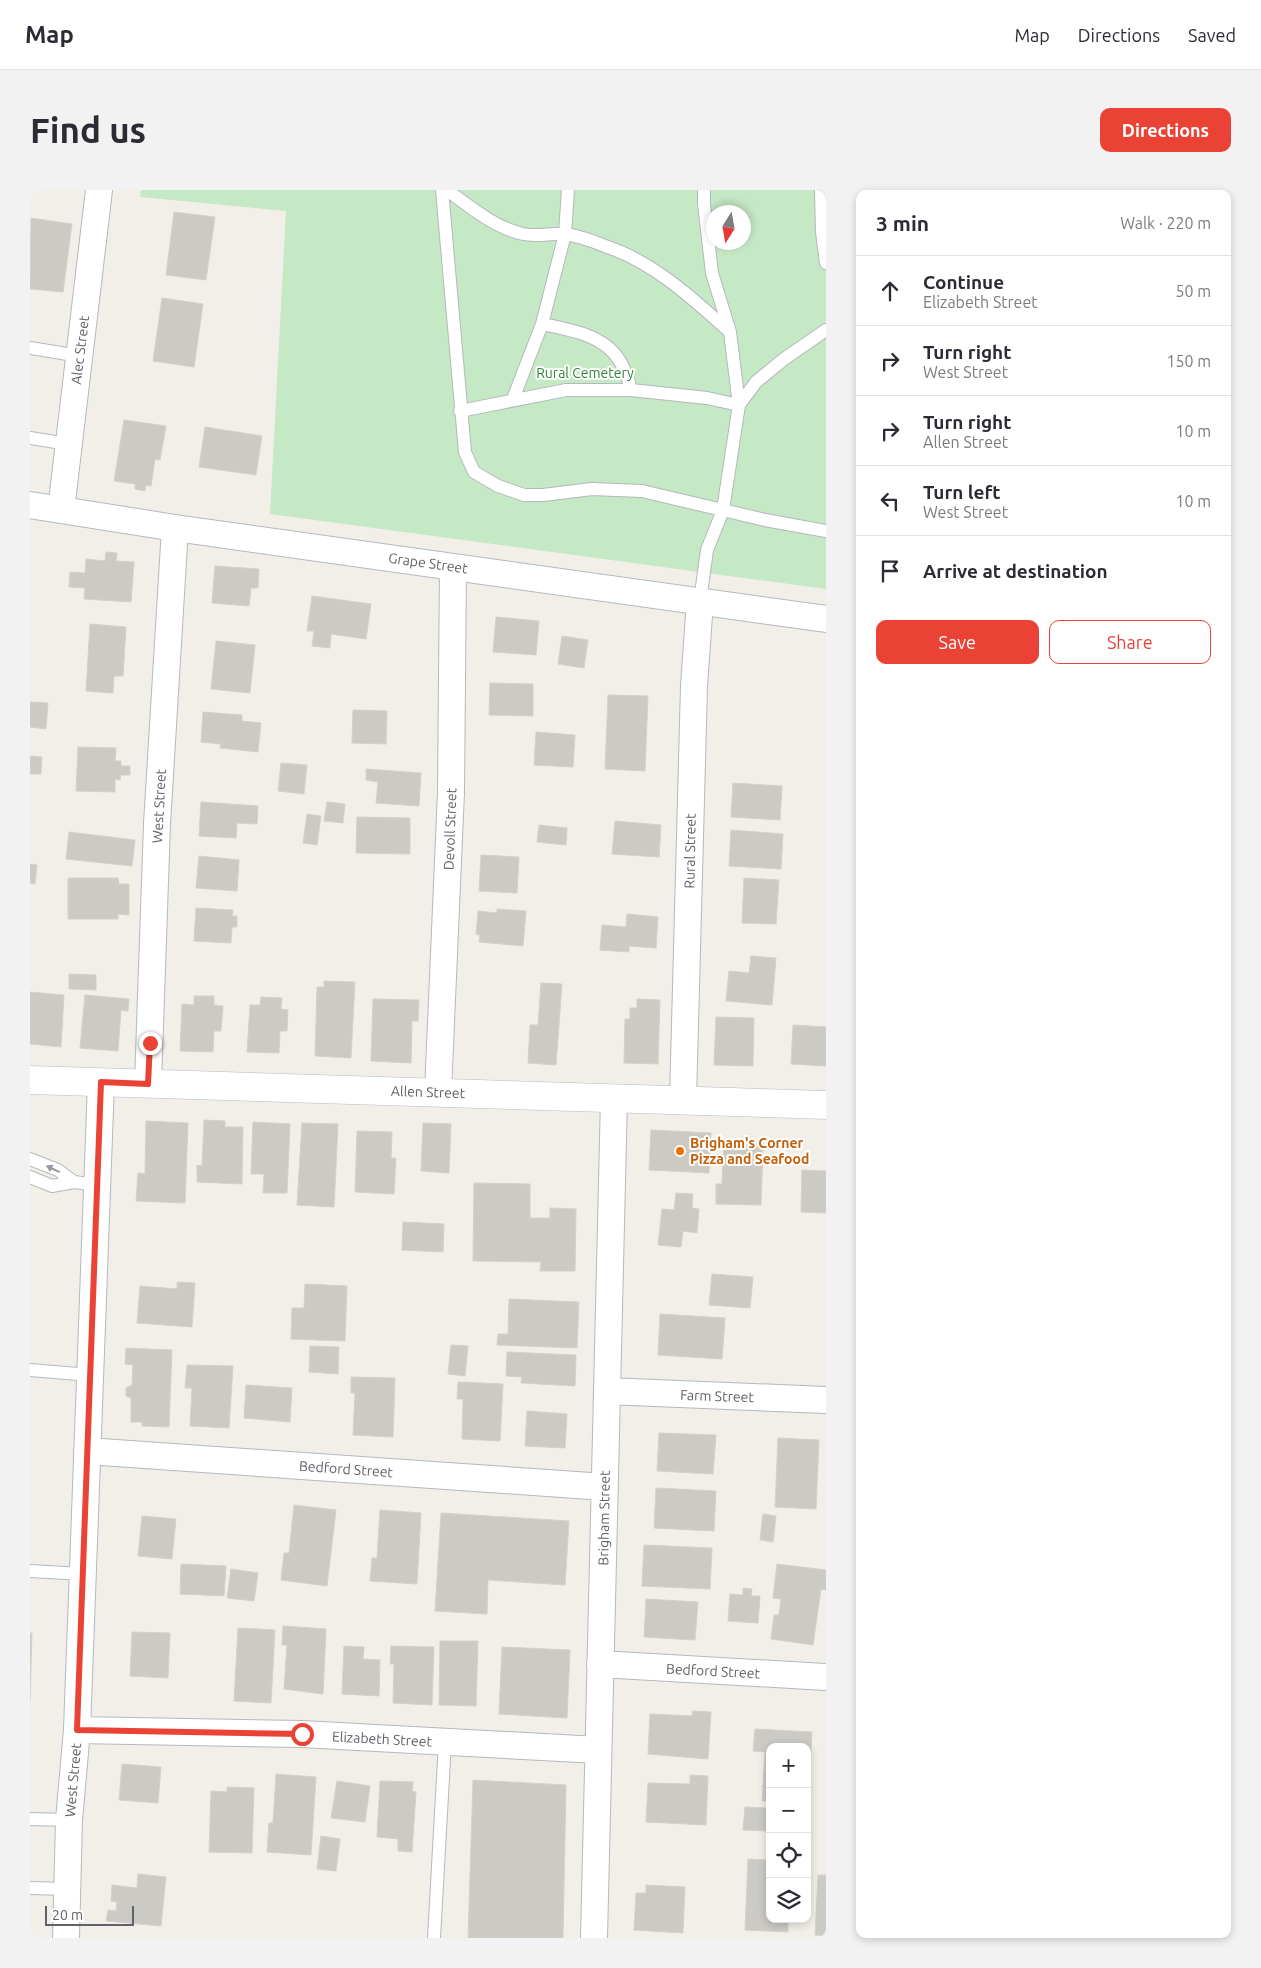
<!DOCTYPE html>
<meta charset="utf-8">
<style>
body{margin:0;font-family:Ubuntu,sans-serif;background:#f2f2f3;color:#2b2b33}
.controls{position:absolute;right:15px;bottom:15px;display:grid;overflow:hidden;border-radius:10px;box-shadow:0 2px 8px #0003}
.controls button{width:45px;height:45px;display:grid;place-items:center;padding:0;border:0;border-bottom:1px solid #e1e1e2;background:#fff;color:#2b2b33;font:25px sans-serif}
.compass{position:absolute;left:676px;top:15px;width:45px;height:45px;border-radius:50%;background:#fff;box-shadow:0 2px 8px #0003;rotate:191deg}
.scale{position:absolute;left:15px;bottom:12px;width:89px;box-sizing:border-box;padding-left:5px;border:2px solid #5f6368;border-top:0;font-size:14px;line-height:18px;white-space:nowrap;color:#5f6368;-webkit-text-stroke:4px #fff;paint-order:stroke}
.stop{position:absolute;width:15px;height:15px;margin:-11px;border:4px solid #ea4335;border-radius:50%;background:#fff}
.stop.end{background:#ea4335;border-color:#fff;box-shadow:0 1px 5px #0008}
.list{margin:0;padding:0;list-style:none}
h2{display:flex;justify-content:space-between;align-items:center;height:65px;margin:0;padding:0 20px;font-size:21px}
h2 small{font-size:16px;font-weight:400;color:#7c7c81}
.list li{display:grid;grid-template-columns:32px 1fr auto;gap:15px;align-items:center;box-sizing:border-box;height:70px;padding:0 20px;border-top:1px solid #e1e1e2}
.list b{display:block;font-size:19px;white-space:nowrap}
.list p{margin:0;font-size:16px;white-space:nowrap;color:#7c7c81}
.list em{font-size:16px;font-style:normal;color:#7c7c81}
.actions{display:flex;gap:10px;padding:15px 20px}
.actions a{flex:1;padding:11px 0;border:1px solid #ea4335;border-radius:10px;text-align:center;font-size:18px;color:#ea4335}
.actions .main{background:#ea4335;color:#fff}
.icon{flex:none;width:28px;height:28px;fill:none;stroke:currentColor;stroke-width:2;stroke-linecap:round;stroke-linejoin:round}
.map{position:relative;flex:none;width:796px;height:1748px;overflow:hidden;border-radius:10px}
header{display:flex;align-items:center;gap:30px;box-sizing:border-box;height:70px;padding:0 25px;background:#fff;border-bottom:1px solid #e1e1e2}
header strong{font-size:24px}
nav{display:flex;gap:28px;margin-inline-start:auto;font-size:18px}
.intro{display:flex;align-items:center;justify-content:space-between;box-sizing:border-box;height:120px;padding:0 30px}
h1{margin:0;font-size:35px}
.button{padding:12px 22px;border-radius:10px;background:#ea4335;color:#fff;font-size:18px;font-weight:700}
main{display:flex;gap:30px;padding:0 30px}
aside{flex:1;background:#fff;border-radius:10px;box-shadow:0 2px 8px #0003}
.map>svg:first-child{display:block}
.green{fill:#c5e8c5;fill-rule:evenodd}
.building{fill:#cccac5;stroke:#d6d1c6}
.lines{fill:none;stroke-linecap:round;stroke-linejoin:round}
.lane-casing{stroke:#b5b8bc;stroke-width:14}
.street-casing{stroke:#b5b8bc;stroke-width:28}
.secondary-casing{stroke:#b6babf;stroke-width:29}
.lane{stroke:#fff;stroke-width:12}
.street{stroke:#fff;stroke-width:26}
.secondary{stroke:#fff;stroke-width:28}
.oneway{fill:#979a9d}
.route{stroke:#ea4335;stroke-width:6}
.food-dot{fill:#e8710a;stroke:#fff;stroke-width:2}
.labels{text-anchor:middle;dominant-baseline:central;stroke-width:4;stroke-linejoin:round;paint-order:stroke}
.street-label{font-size:14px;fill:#5f6368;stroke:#fff}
.park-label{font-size:14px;fill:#348238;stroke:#fff}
.food-label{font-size:14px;font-weight:bold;fill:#c56008;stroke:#fff;text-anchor:start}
</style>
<header>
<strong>Map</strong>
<nav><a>Map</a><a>Directions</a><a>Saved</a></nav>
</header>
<div class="intro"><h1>Find us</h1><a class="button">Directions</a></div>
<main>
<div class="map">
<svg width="796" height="1748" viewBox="0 0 796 1748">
<rect width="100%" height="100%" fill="#f1efe8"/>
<path class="green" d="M 111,0 L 796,0 L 796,399 L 240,324 L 256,21 L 110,7 ZM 684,22 L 714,22 L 714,52 L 684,52 Z"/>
<path class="building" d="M 144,22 L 185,27 L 176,90 L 136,85 Z
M 1,28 L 42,34 L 33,102 L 0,99 Z
M 132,108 L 173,114 L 164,177 L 123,171 Z
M 94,230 L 136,236 L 130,270 L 125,269 L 121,296 L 116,295 L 115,301 L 105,299 L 105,294 L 84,291 Z
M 175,237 L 232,246 L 226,285 L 169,277 Z
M 76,362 L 87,363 L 86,371 L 104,372 L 101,412 L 54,409 L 55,398 L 39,397 L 40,382 L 55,383 L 56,369 L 75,371 Z
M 185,376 L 229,379 L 228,398 L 221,398 L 219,416 L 182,413 Z
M 282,406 L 341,414 L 336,449 L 301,444 L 300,458 L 282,456 L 284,441 L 277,441 Z
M 466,427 L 509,431 L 506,465 L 463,462 Z
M 60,434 L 96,437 L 93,486 L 84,486 L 83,503 L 56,501 Z
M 532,446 L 558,450 L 554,478 L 528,474 Z
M 186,451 L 225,455 L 220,503 L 181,499 Z
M 460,493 L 503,494 L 503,526 L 459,525 Z
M 578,505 L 618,506 L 615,581 L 575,579 Z
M 0,512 L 18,513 L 16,539 L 0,537 Z
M 323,520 L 357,521 L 356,554 L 322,553 Z
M 173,522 L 212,525 L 212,531 L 231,533 L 228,562 L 190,558 L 191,554 L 171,552 Z
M 506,542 L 545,545 L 543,577 L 504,575 Z
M 48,557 L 86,558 L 85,571 L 91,571 L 91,576 L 100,576 L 100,585 L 91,585 L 90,590 L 85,589 L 85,602 L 46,601 Z
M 0,566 L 12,567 L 11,584 L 0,584 Z
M 251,573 L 277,575 L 274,604 L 248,601 Z
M 336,579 L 391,583 L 389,616 L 346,613 L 348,592 L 336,590 Z
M 703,593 L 752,596 L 750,630 L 701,627 Z
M 171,612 L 228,616 L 227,634 L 207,633 L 206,648 L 169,646 Z
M 297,612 L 315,614 L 313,633 L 294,631 Z
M 277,624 L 291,626 L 287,655 L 273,653 Z
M 327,627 L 380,628 L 380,664 L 326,663 Z
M 585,631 L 631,635 L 629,667 L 582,664 Z
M 509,635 L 537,638 L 536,655 L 507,652 Z
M 701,640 L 753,644 L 751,679 L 699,676 Z
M 39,642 L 105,650 L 102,676 L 36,669 Z
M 451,665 L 489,667 L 487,703 L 449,701 Z
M 169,666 L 209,670 L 207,701 L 166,698 Z
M 0,674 L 7,675 L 5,694 L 0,693 Z
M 38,688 L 88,688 L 89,694 L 99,694 L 99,725 L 88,724 L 88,729 L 38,729 Z
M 714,688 L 749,690 L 746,734 L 712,733 Z
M 166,718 L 203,720 L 202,726 L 207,726 L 207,737 L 202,737 L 201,753 L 164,751 Z
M 467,719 L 496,721 L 493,756 L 449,752 L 450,745 L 446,744 L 448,721 L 467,723 Z
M 597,724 L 628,727 L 626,758 L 599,756 L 599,762 L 570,760 L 572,735 L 596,737 Z
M 721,766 L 746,768 L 742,815 L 696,811 L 699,781 L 719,783 Z
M 39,784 L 66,785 L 66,800 L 39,799 Z
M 294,791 L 325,792 L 321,868 L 285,866 L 287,797 L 294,797 Z
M 511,793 L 532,794 L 526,875 L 498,873 L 500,835 L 508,835 Z
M 0,802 L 34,805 L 31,857 L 0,854 Z
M 55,805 L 99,809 L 98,821 L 91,820 L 88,861 L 50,858 Z
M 164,806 L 184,806 L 184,815 L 193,816 L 191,841 L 184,841 L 183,862 L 150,861 L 152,814 L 164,815 Z
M 231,807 L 252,808 L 251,819 L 258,820 L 257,841 L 250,841 L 249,863 L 217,862 L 220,815 L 230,815 Z
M 343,809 L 389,810 L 388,831 L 382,831 L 381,873 L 341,871 Z
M 607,809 L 630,810 L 628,874 L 594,873 L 595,829 L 600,829 L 600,818 L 607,818 Z
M 686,827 L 724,828 L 723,876 L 684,875 Z
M 763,835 L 796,837 L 796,876 L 761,874 Z
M 174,930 L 195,931 L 195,937 L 213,937 L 212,994 L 167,992 L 167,975 L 172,976 Z
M 116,931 L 158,933 L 155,1013 L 106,1011 L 108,983 L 115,984 Z
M 223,932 L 260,934 L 257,1003 L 233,1003 L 234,984 L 221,984 Z
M 272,933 L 308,934 L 304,1017 L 267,1015 Z
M 393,933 L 421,934 L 419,983 L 391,981 Z
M 621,940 L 681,943 L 679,983 L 619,980 Z
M 327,941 L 362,942 L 361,968 L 366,968 L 364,1004 L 325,1002 Z
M 694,949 L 716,950 L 716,955 L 733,956 L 731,1015 L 686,1014 L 686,994 L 692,994 Z
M 772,980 L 796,981 L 796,1023 L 771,1022 Z
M 444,993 L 500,994 L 500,1028 L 520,1028 L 520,1018 L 546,1019 L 545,1081 L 510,1081 L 511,1072 L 443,1071 Z
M 646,1003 L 663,1004 L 662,1018 L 669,1019 L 667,1043 L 653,1041 L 651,1057 L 628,1055 L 632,1019 L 644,1020 Z
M 373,1032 L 414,1034 L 413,1062 L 372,1060 Z
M 682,1084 L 723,1087 L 720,1118 L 679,1115 Z
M 147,1092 L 165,1093 L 162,1137 L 107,1133 L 110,1096 L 147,1099 Z
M 275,1094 L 317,1096 L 315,1151 L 261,1149 L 262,1118 L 274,1118 Z
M 479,1109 L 549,1112 L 547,1158 L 467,1155 L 468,1144 L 478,1144 Z
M 630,1124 L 695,1128 L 692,1169 L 628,1165 Z
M 421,1155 L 438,1156 L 435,1186 L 418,1184 Z
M 280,1156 L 309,1157 L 308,1184 L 279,1182 Z
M 96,1158 L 142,1160 L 139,1237 L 112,1236 L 112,1232 L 101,1232 L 101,1208 L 96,1206 L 96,1198 L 102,1195 L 103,1175 L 95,1174 Z
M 477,1162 L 546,1165 L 545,1196 L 491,1193 L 492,1187 L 476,1186 Z
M 157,1175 L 203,1176 L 199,1238 L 160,1236 L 162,1198 L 155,1198 Z
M 321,1187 L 365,1188 L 363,1247 L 323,1245 L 325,1203 L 321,1203 Z
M 428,1192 L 473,1194 L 470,1251 L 432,1249 L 433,1209 L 427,1209 Z
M 216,1195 L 262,1198 L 260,1232 L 214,1228 Z
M 497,1221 L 537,1224 L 535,1258 L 495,1256 Z
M 629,1243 L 686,1245 L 683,1284 L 627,1281 Z
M 748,1248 L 789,1250 L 786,1319 L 745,1317 Z
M 626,1298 L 686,1301 L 684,1341 L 624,1338 Z
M 264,1315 L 306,1320 L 297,1396 L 251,1390 L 254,1363 L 259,1363 Z
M 350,1320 L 391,1323 L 387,1394 L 340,1391 L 342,1368 L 347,1368 Z
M 411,1323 L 539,1331 L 535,1395 L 458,1390 L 457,1424 L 405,1421 Z
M 733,1324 L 746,1326 L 743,1352 L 730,1350 Z
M 112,1326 L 146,1329 L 142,1369 L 108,1366 Z
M 614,1355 L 682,1358 L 680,1399 L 612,1396 Z
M 151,1374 L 196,1376 L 194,1406 L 150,1404 Z
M 747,1374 L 796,1380 L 796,1400 L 791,1399 L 783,1455 L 741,1449 L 744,1425 L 749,1425 L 751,1409 L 743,1408 Z
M 201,1379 L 228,1383 L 224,1411 L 197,1408 Z
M 713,1398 L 722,1399 L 721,1406 L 730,1406 L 728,1433 L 698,1431 L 700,1404 L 713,1405 Z
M 616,1409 L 668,1412 L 665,1450 L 614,1447 Z
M 253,1436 L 296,1439 L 293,1504 L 254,1499 L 257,1455 L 252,1455 Z
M 208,1438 L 245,1440 L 241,1513 L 204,1511 Z
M 102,1442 L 140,1443 L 138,1488 L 100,1486 Z
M 0,1443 L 2,1443 L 0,1510 Z
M 410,1451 L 448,1451 L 446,1516 L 409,1515 Z
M 314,1456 L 334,1457 L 333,1469 L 350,1470 L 349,1506 L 312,1504 Z
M 361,1456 L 404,1457 L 402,1515 L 363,1513 L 364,1474 L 360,1474 Z
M 472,1457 L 540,1460 L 537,1528 L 469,1524 Z
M 663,1521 L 681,1522 L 678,1569 L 618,1564 L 620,1524 L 662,1526 Z
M 725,1539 L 782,1542 L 778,1614 L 777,1557 L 740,1557 L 740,1611 L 732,1611 L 735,1562 L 723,1561 Z
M 92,1574 L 131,1577 L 128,1613 L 89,1610 Z
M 246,1584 L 286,1587 L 281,1665 L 237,1662 L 239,1633 L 243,1633 Z
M 660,1585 L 678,1586 L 676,1635 L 616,1632 L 618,1593 L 660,1594 Z
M 443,1590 L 536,1595 L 533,1748 L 438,1748 Z
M 307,1591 L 340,1596 L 335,1632 L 301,1628 Z
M 350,1591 L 383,1592 L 382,1601 L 386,1602 L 382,1662 L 368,1661 L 368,1649 L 347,1647 Z
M 197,1597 L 224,1598 L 222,1663 L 179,1662 L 181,1601 L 197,1602 Z
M 715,1617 L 738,1618 L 737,1641 L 713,1640 Z
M 291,1646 L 310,1649 L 306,1681 L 287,1679 Z
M 718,1669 L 740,1670 L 740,1729 L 758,1729 L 758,1742 L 715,1740 Z
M 108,1684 L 136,1687 L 131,1736 L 76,1731 L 78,1720 L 86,1721 L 87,1712 L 81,1711 L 82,1695 L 107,1698 Z
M 788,1685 L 796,1685 L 796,1746 L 785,1745 Z
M 616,1695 L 655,1697 L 653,1743 L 604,1740 L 606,1703 L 616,1703 Z"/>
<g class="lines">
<g class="lane-casing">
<path id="lane" d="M 412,0 L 435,262 L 444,282 L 468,296 L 494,305 L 513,305 L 562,299 L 612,301 L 735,330 L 796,341
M 417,0 C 439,16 465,38 493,44 C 507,47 521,43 535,44 C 548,46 563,51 575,56 C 624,72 663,109 700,142
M 538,0 L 535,44 L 512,134 C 543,140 579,146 593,177 C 597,184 599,192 601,200 L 677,208 L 709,215 L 693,320 L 677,360 L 670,411
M 674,0 L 674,14 L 682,83 L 700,142 L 709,215 L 726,192 L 754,169 L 796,140
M 791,0 L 792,42 L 796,73
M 0,158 L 50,166
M 483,209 L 512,134
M 430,221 L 536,200 L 601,200
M 0,248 L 38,254
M 0,969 L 28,980 L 44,992
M 0,987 L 22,996 L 44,992 L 67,995
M 0,1180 L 60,1185
M 0,1381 L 53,1384
M 0,1629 L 39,1630
M 0,1698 L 37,1699
M 404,1748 L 415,1552"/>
</g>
<g class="street-casing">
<path id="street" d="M 0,315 L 145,338 L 796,429
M 31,320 L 69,0
M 118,893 L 127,634 L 145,338
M 408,902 L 421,602 L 423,377
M 653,910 L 664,496 L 670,411
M 577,1201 L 796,1210
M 57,1261 L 575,1297
M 570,1474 L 796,1487
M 47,1540 L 272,1544 L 568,1560
M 36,1748 L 39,1630 L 47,1540 L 71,892
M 564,1748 L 584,908"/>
</g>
<g class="secondary-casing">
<path id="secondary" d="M 0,890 L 796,915"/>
</g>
<use href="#lane" class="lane"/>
<use href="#street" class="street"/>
<use href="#secondary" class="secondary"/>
</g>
<defs><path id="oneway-solid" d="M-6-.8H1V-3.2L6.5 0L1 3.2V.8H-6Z" transform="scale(1.25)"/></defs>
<use class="oneway" href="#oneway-solid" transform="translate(23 979) rotate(-155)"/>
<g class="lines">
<path class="route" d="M 120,853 L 118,894 L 71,892 L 47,1540 L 272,1544"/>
</g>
<circle class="food-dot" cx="650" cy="961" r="5"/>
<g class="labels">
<g class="street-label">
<text transform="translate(50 160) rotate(-83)">Alec Street</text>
<text transform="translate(398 373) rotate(8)">Grape Street</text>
<text transform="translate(129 616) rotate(-87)">West Street</text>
<text transform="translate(420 639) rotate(-88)">Devoll Street</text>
<text transform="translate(660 661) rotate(-89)">Rural Street</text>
<text transform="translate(398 902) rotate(2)">Allen Street</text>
<text transform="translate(687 1206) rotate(2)">Farm Street</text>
<text transform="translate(316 1279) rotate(4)">Bedford Street</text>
<text transform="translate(574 1328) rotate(-89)">Brigham Street</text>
<text transform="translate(683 1481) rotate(3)">Bedford Street</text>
<text transform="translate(352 1549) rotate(3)">Elizabeth Street</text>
<text transform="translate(43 1590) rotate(-85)">West Street</text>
</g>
<g class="park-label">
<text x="555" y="183">Rural Cemetery</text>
</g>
<g class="food-label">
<text x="660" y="953">Brigham's Corner<tspan x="660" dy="16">Pizza and Seafood</tspan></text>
</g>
</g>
</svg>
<div class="controls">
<button>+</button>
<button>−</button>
<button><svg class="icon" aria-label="locate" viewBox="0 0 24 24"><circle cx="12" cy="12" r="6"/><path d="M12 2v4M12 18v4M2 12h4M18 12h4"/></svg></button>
<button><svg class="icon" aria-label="layers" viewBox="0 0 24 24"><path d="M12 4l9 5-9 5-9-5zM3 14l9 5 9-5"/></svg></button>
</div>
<svg class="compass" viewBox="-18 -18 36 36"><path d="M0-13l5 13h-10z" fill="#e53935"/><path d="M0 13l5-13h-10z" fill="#7c7c81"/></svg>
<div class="scale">20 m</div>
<div class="stop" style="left:272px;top:1544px"></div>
<div class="stop end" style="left:120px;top:853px"></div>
</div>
<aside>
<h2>3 min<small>Walk · 220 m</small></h2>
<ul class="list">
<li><svg class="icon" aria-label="ahead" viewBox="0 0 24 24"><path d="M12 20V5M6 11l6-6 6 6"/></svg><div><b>Continue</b><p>Elizabeth Street</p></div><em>50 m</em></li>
<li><svg class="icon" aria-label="right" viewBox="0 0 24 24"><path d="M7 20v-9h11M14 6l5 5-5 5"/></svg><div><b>Turn right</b><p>West Street</p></div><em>150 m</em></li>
<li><svg class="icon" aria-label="right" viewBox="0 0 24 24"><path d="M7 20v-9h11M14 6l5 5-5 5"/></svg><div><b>Turn right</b><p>Allen Street</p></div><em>10 m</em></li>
<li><svg class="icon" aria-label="left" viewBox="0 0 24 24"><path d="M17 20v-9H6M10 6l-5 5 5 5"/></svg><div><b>Turn left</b><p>West Street</p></div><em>10 m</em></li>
<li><svg class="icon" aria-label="arrive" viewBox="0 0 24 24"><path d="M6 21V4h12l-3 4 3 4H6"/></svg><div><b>Arrive at destination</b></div></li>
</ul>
<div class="actions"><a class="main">Save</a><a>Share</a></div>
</aside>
</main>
